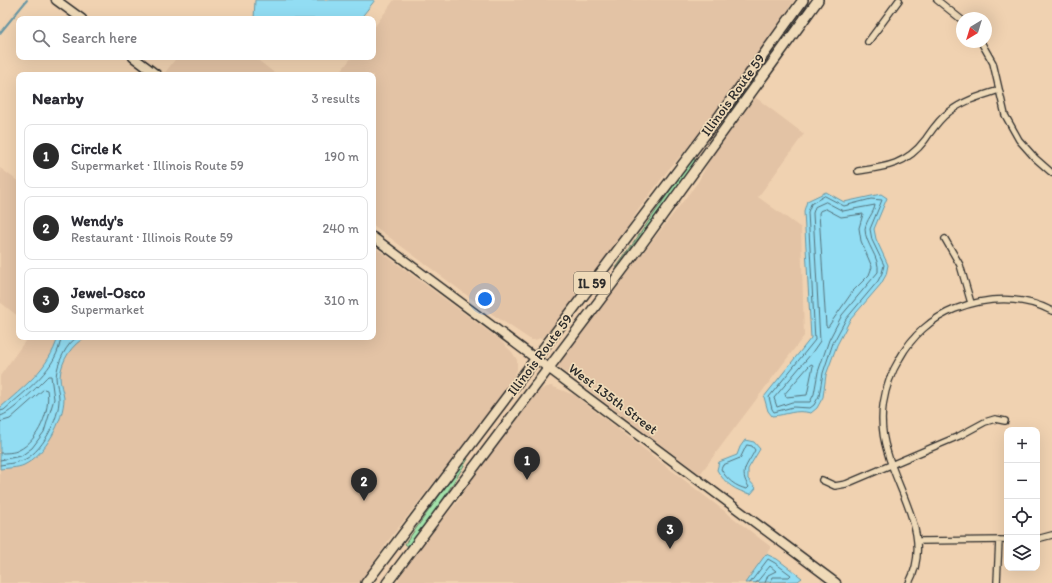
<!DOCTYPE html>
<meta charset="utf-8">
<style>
body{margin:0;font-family:Itim,sans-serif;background:#f2f2f3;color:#2b2b33}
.controls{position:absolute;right:12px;bottom:12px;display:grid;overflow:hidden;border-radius:8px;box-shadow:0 4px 16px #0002}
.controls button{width:36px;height:36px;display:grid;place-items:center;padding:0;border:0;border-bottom:1px solid #e1e1e2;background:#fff;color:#2b2b33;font:20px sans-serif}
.compass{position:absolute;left:956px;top:12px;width:36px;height:36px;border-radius:50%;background:#fff;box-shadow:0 4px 16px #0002;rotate:218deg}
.you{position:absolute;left:485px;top:299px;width:14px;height:14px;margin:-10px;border:3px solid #fff;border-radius:50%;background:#1a73e8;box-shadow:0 0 0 6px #1a73e833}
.badge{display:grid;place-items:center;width:26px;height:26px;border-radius:50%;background:#2b2b2b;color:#fff;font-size:13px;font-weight:700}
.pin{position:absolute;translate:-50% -33px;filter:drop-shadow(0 1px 2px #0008)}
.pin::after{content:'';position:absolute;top:21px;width:14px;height:12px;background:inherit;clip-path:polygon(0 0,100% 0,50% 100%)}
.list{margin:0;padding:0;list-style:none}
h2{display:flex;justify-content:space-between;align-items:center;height:52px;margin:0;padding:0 16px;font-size:17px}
h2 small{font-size:13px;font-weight:400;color:#7c7c81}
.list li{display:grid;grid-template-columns:26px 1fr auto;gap:12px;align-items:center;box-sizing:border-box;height:64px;margin:0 8px 8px;padding:0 8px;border:1px solid #e1e1e2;border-radius:8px}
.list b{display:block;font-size:15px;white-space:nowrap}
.list p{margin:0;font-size:13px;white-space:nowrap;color:#7c7c81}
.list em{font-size:13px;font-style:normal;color:#7c7c81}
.icon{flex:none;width:22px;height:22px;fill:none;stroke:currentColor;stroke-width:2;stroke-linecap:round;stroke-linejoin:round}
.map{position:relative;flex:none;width:1052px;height:583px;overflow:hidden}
.search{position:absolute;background:#fff;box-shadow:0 4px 16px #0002;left:16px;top:16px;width:360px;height:44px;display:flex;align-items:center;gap:10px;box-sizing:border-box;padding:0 14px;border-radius:8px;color:#7c7c81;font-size:15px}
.panel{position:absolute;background:#fff;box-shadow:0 4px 16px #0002;left:16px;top:72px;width:360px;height:268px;border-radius:8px}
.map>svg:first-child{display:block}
.built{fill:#e3c3a5}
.green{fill:#a2e2aa;stroke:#66866a}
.water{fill:#92ddf3;stroke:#6996a3}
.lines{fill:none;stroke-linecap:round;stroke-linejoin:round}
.shore{stroke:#54727b;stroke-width:1}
.stream{stroke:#6996a3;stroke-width:2}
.street-casing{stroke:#2b2b2b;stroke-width:8}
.secondary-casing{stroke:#2b2b2b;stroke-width:11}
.primary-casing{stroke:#2b2b2b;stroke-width:12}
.street{stroke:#efdab8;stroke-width:5.5}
.secondary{stroke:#efdab8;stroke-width:8}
.primary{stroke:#efdab8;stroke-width:9}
.labels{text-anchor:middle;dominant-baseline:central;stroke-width:3.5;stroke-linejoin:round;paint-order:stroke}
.shield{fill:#efdab8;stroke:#666055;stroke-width:1}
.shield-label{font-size:13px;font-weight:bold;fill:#2b2b2b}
.street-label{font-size:14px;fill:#2b2b2b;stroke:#efdab8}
</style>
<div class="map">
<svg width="1052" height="583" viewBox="0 0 1052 583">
<rect width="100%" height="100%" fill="#f0d2b1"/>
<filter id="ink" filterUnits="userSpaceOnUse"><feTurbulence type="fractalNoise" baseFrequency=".025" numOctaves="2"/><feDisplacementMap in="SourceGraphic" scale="8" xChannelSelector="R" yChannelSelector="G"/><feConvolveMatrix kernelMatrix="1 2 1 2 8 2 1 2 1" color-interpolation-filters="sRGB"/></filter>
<g filter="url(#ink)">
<path class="built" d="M 394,0 L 794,0 L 764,48 L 715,116 L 669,169 L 639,209 L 621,238 L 556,324 L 543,337 L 535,340 L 531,340 L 492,314 L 373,225 L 373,75 L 338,75 L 352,57 L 373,57 L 373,29 Z
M 177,57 L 254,57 L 277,75 L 166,75 L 164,74 Z
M 755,97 L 804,134 L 758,197 L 801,228 L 804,336 L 700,474 L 556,365 L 698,182 L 714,152 Z
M 0,168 L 19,182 L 19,317 L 0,302 Z
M 373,246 L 500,340 L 512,352 L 517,360 L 517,370 L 509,386 L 388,541 L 361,583 L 0,583 L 0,376 L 28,337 L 373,337 Z
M 551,386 L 574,395 L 771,547 L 745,583 L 397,583 L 410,559 L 459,500 L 473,476 L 524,408 L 536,393 L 544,388 Z"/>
<path class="green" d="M 695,155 L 694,165 L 616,268 Z
M 466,458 L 468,459 L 439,506 L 408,546 L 405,544 Z"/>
<path class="water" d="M 255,0 L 375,0 L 360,19 L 254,19 Z
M 826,192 L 844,202 L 881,194 L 887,198 L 874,229 L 876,239 L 888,265 L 886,275 L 881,284 L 850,320 L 837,345 L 826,375 L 823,397 L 817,408 L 811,413 C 794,409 788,415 772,416 L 768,411 L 764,397 L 811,338 L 804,211 L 807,201 Z
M 58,337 L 86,337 C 72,344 61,361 60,377 C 60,384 63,391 64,398 C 64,420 45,455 24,465 C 18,468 7,468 0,469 L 0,408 C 23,387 49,369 58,337 Z
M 745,440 L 754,442 L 760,449 L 748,469 L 748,479 L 756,488 L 751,494 C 736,491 725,484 717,470 L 719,462 L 737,455 L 740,447 Z
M 766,554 L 777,559 L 802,578 L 798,581 L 745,583 Z"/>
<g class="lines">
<path class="shore" d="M 825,196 L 844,206 L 871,199 L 882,200 L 870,229 L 872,240 L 884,265 L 882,273 L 878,281 L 846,319 L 833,343 L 823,373 L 819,396 L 814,405 L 810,408 L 793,407 L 774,412 L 772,409 L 769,397 L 815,340 L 808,212 L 811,204 Z
M 826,202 L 843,211 L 875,205 C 874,213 866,220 865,229 C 865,244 880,257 878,272 L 842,315 L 829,340 L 818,372 L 814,394 L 810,402 L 792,402 L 777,407 L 774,398 L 811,354 L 820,341 L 813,213 L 815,207 Z
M 826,209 L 841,217 L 863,214 L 859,228 L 861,241 L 872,267 L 869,275 L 853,291 L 828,327 L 826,326 L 819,213 L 820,211 Z
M 810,365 L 812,364 L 813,366 L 807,395 L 786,397 L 785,394 Z
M 0,411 L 4,410 C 26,390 58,369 61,337
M 0,416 C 10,415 40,384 48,376 L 51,376 L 54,399 L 44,432 L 32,448 L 21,456 L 0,460
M 0,422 L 10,419 L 44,389 L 47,390 C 51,410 38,441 19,450 C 14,453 6,453 0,453
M 747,445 L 752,446 L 755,450 C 748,465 738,471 749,487 L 747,489 C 736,487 726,479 721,469 L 723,465 L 740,458 Z
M 0,465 C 7,464 15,463 21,461 C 41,455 60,418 59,398 C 59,391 56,384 56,377 C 57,364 66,343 78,337
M 750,583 L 768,559 L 775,563 L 791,575 L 789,577 L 773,577 L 770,583
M 756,583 L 770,566 L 776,571 L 768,575 L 765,583"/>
<path class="stream" d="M 0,33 L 27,0"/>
<g class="street-casing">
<path id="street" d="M 937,0 L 962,20
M 868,42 L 899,0
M 981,42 L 993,63 L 1005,115 L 1019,140 L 1035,158 L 1052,173
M 858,171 C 887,167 907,164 925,140 C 932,130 939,119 949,112 C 964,100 981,96 999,90
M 945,239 L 960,265 L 971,303
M 822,480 L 835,486 L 846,484 L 959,436 L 985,422 L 995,419 L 1005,421
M 1037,539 L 1052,535
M 919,541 L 1007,540
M 909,583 C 933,537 899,495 887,451 C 877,419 883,386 900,358 C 912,336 932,318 955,309 C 986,297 1022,295 1052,311
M 997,583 L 999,540"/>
</g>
<g class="secondary-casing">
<path id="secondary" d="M 56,0 L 82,19
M 133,57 L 157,75
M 373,237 L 836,583"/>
</g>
<g class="primary-casing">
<path id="primary" d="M 366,583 L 720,115 L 803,0
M 387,583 L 633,256 L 818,0"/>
</g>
<use href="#street" class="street"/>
<use href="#secondary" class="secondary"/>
<use href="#primary" class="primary"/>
</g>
</g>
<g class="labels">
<rect class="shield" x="574" y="272" width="36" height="22" rx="3"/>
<g class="shield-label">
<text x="592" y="283">IL 59</text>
</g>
<g class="street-label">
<text transform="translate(733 95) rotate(-54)">Illinois Route 59</text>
<text transform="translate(540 355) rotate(-53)">Illinois Route 59</text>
<text transform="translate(613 399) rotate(37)">West 135th Street</text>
</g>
</g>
</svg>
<div class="controls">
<button>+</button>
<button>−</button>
<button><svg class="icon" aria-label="locate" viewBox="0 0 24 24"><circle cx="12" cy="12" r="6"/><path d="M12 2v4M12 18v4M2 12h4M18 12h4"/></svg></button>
<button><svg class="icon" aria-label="layers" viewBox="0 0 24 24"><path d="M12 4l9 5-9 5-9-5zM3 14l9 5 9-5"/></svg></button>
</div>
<svg class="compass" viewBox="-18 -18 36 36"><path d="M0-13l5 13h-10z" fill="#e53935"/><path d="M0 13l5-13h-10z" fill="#7c7c81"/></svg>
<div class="you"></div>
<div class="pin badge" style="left:527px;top:480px">1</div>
<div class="pin badge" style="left:364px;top:501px">2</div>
<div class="pin badge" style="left:670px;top:549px">3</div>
<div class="search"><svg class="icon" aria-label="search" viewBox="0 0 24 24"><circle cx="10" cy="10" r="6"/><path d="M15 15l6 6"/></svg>Search here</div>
<section class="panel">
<h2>Nearby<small>3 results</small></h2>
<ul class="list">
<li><span class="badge">1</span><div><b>Circle K</b><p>Supermarket · Illinois Route 59</p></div><em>190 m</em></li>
<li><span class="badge">2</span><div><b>Wendy's</b><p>Restaurant · Illinois Route 59</p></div><em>240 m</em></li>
<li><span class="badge">3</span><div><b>Jewel-Osco</b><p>Supermarket</p></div><em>310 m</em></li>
</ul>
</section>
</div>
